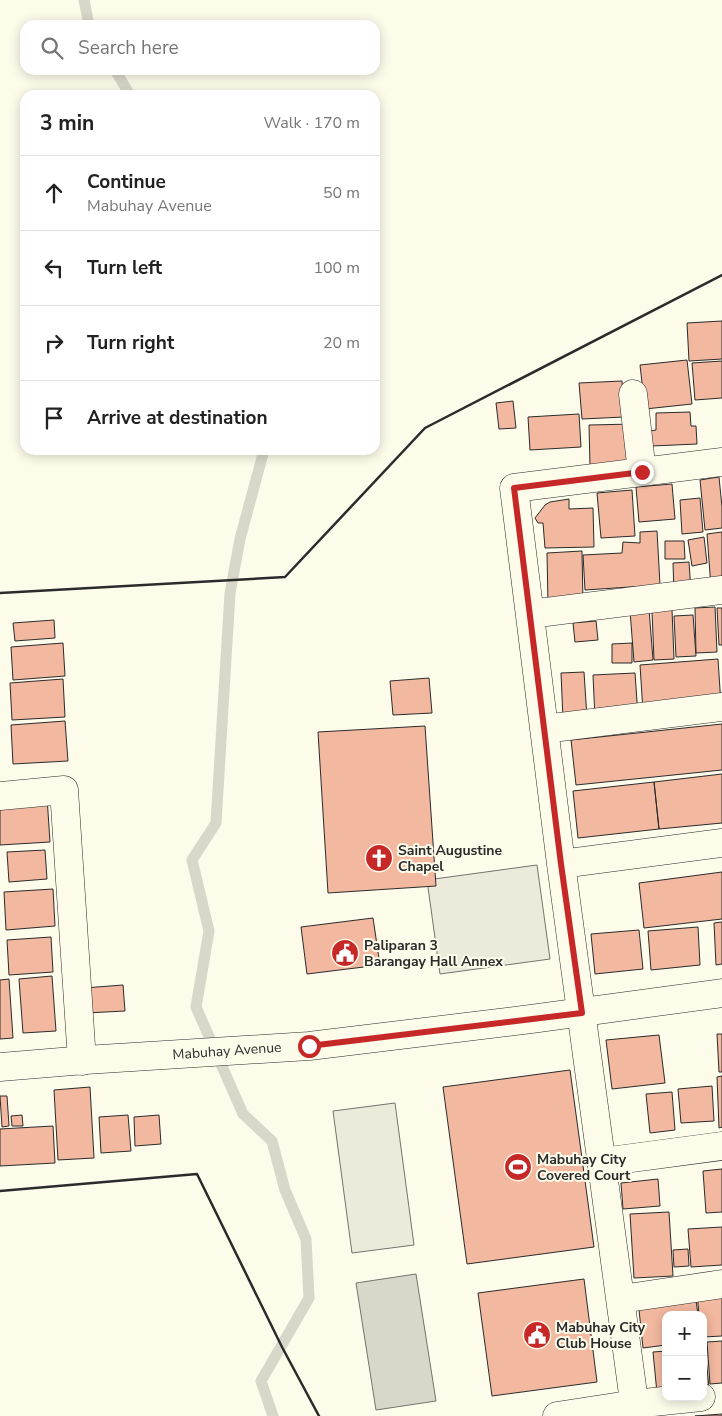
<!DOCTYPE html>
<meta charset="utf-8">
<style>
body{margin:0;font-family:"Nunito Sans",sans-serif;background:#f6f6f6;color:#222}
.controls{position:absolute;right:15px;bottom:15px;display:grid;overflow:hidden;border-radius:10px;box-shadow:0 2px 12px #0003}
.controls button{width:45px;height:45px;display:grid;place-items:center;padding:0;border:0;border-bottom:1px solid #e0e0e0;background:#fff;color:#222;font:25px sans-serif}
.stop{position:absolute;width:15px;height:15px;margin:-11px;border:4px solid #c62828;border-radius:50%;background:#fff}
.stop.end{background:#c62828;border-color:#fff;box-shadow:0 1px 5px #0008}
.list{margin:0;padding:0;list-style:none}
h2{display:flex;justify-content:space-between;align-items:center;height:65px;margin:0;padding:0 20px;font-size:21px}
h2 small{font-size:16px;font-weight:400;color:#767676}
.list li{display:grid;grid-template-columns:32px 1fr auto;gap:15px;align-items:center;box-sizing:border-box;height:75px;padding:0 20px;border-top:1px solid #e0e0e0}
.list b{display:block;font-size:19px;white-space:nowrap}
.list p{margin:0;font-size:16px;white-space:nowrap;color:#767676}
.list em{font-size:16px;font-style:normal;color:#767676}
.icon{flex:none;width:28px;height:28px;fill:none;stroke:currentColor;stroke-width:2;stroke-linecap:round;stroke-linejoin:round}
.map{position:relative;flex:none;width:722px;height:1416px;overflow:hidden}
.search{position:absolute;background:#fff;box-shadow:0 2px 12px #0003;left:20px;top:20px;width:360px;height:55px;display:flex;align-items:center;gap:12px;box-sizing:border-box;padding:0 18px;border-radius:15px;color:#767676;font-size:19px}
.panel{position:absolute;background:#fff;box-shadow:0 2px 12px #0003;left:20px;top:90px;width:360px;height:365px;border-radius:15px}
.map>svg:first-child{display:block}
.green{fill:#ecebdb;stroke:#74746e}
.water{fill:#d8d7c9;stroke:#74746e}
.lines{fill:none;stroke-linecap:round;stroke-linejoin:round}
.stream{stroke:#d8d7c9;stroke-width:11}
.building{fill:#f2b8a0;stroke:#2b2b2b}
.minor-casing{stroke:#2b2b2b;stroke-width:29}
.tertiary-casing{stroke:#2b2b2b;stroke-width:29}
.minor{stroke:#fdfbea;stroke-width:28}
.tertiary{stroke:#fdfbea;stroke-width:28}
.wall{stroke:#2b2b2b;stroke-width:2.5}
.route{stroke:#c62828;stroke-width:6}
.labels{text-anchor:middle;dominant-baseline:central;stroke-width:4;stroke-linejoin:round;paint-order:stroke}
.poi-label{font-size:14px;font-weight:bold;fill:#2b2b2b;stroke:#fdfbea;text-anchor:start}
.street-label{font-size:14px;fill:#2b2b2b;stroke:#fdfbea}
</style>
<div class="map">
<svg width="722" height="1416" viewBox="0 0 722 1416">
<rect width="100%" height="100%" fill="#fdfbea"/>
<path class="green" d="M 537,865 L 550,959 L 440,974 L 427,880 Z
M 395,1103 L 414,1245 L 352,1253 L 333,1111 Z"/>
<path class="water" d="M 416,1274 L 436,1401 L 376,1410 L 356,1283 Z"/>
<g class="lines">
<path class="stream" d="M 84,0 L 89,25
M 115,70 L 130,95
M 264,450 L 240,539 L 230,593 L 216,823 L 192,860 L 209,931 L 196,1007 L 243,1114 L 272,1141 L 285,1190 L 306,1239 L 309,1298 L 261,1381 L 273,1416"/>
</g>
<path class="building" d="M 722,321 L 722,359 L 689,361 L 687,323 Z
M 687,360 L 692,404 L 645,409 L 640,365 Z
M 722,361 L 722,398 L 695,400 L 692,363 Z
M 622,381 L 624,417 L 582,419 L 579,383 Z
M 513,401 L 516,428 L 499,429 L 496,403 Z
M 690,412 L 691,426 L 696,426 L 697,444 L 652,446 L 650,431 L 656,430 L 656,413 Z
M 579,414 L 581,447 L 530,450 L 528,417 Z
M 634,424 L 635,464 L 590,466 L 589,425 Z
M 719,477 L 722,507 L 722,528 L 705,530 L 700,480 Z
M 672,484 L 675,519 L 639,522 L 636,487 Z
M 632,490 L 635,536 L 601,538 L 597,493 Z
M 700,498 L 703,532 L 682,534 L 680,500 Z
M 569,499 L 569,509 L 593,508 L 594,547 L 545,548 L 543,523 L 538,523 L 535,518 L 545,505 L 550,502 Z
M 657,531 L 660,585 L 585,590 L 583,555 L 622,553 L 623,542 L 640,543 L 640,532 Z
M 722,532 L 722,586 L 711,587 L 707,534 Z
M 704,537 L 707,563 L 692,566 L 688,540 Z
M 665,541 L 684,541 L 685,559 L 665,559 Z
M 582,551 L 583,603 L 548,604 L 547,553 Z
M 689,562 L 691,591 L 674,592 L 673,563 Z
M 715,607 L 717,652 L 696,653 L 695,608 Z
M 717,608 L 722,608 L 722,645 L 719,645 Z
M 649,609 L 653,660 L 634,662 L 630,611 Z
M 672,610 L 674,659 L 654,660 L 652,611 Z
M 693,615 L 696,656 L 676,657 L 674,616 Z
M 54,620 L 55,638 L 15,641 L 13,623 Z
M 596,621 L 598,640 L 575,642 L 573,623 Z
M 63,643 L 65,676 L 13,680 L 11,647 Z
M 632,643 L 632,663 L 612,663 L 612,644 Z
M 718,659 L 721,705 L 643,711 L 640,665 Z
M 584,672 L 587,718 L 563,719 L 561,673 Z
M 635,673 L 638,716 L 595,719 L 593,675 Z
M 429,678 L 432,713 L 393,715 L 390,681 Z
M 63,679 L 65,717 L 12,720 L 10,683 Z
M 65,721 L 68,761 L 13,764 L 11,725 Z
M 722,724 L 722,770 L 576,785 L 571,740 Z
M 425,726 L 436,886 L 328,893 L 318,732 Z
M 722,774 L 722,823 L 659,829 L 654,782 Z
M 654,782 L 659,829 L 578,838 L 573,791 Z
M 47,797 L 50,842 L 0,845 L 0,800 Z
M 45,850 L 47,879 L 9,882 L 7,852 Z
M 722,872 L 722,919 L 644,928 L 639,883 Z
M 53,889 L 55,926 L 6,930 L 4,892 Z
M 373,918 L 380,965 L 307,974 L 301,927 Z
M 722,922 L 722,964 L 716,965 L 714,923 Z
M 698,927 L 700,965 L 651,970 L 648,931 Z
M 639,930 L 643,969 L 595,974 L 591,934 Z
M 51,937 L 53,972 L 9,975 L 7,940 Z
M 52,976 L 56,1031 L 23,1033 L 19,979 Z
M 9,979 L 13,1038 L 0,1039 L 0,980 Z
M 123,985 L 125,1011 L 86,1013 L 84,988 Z
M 717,1034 L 722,1034 L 722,1072 L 719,1072 Z
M 659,1035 L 665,1083 L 612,1089 L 606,1040 Z
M 570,1070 L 594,1247 L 467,1264 L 443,1087 Z
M 722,1076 L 722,1127 L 719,1128 L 717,1077 Z
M 712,1086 L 714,1121 L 681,1123 L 678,1089 Z
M 90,1087 L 94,1158 L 58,1160 L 54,1090 Z
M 672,1092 L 675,1130 L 650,1133 L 646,1094 Z
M 0,1096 L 7,1096 L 9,1126 L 2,1127 Z
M 22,1115 L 23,1126 L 12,1126 L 11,1116 Z
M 128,1115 L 131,1151 L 101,1153 L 99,1117 Z
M 159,1115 L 161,1144 L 135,1146 L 134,1117 Z
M 53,1126 L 55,1163 L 0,1166 L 0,1129 Z
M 722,1169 L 722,1212 L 706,1213 L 703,1171 Z
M 658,1179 L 660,1206 L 623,1209 L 621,1183 Z
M 669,1212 L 673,1276 L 634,1278 L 630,1214 Z
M 722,1227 L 722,1265 L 691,1267 L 688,1229 Z
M 688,1249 L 689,1266 L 674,1267 L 673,1250 Z
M 584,1279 L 597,1382 L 492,1396 L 478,1293 Z
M 722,1290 L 722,1336 L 703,1337 L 703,1315 L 699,1315 L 697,1293 Z
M 695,1293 L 698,1315 L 666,1315 L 666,1345 L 643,1348 L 638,1300 Z
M 722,1341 L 722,1383 L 710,1384 L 707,1342 Z
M 703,1348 L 705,1348 L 709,1388 L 703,1389 Z
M 666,1351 L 666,1392 L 657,1393 L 653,1352 Z
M 722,1414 L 722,1416 L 695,1416 Z"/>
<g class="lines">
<g class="minor-casing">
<path id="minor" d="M 633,394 L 642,472
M 530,614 L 722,590
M 544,729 L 722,707
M 0,796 L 64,790 L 82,1061
M 561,864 L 722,843
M 602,1162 L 722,1146
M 621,1299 L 722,1284
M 557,1416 L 635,1404 L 701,1397
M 636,1416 L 561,864 L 514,488 L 722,462"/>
</g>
<g class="tertiary-casing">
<path id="tertiary" d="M 0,1067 L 85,1060 L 309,1046 L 531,1019 L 722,993"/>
</g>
<use href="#minor" class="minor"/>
<use href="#tertiary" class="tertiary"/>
<path class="wall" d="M 0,593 L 285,577 L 425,428 L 722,275
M 0,1191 L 197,1174 L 282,1347 L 319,1416"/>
</g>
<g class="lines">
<path class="route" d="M 309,1046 L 582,1013 L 561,864 L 514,488 L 642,472"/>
</g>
<defs>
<g id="church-disc" transform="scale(1.4375)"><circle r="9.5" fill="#c62828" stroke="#fdfbea"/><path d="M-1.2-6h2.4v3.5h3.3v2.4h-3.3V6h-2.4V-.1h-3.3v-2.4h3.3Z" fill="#fff"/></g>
<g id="civic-disc" transform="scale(1.4375)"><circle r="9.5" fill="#c62828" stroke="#fdfbea"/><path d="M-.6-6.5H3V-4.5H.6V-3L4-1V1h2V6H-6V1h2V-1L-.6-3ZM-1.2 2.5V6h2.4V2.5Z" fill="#fff"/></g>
<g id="stadium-disc" transform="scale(1.4375)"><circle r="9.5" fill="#c62828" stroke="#fdfbea"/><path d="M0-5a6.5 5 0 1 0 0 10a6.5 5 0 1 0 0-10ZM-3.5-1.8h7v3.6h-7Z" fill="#fff"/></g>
</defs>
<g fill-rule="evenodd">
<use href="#church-disc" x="379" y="858"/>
<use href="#civic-disc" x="345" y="953"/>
<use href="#stadium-disc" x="518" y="1167"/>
<use href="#civic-disc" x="537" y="1335"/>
</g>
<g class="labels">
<g class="poi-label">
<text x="398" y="850">Saint Augustine<tspan x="398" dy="16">Chapel</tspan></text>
<text x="364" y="945">Paliparan 3<tspan x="364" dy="16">Barangay Hall Annex</tspan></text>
<text x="537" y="1159">Mabuhay City<tspan x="537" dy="16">Covered Court</tspan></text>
<text x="556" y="1327">Mabuhay City<tspan x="556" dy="16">Club House</tspan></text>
</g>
<g class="street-label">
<text transform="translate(227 1051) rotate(-4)">Mabuhay Avenue</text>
</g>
</g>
</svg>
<div class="controls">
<button>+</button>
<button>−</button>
</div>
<div class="stop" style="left:309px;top:1046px"></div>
<div class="stop end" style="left:642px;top:472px"></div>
<div class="search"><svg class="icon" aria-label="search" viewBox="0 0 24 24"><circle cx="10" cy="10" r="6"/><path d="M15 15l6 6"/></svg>Search here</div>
<section class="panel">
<h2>3 min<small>Walk · 170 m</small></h2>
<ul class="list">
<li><svg class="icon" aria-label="ahead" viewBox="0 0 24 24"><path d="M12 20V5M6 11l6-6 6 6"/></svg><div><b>Continue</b><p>Mabuhay Avenue</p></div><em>50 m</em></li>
<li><svg class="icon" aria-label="left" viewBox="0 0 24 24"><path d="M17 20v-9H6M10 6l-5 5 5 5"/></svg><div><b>Turn left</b></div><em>100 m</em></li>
<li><svg class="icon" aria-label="right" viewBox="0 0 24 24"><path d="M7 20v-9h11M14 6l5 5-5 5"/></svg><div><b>Turn right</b></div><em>20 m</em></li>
<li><svg class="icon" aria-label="arrive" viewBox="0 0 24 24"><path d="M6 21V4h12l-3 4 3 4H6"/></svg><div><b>Arrive at destination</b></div></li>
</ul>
</section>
</div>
